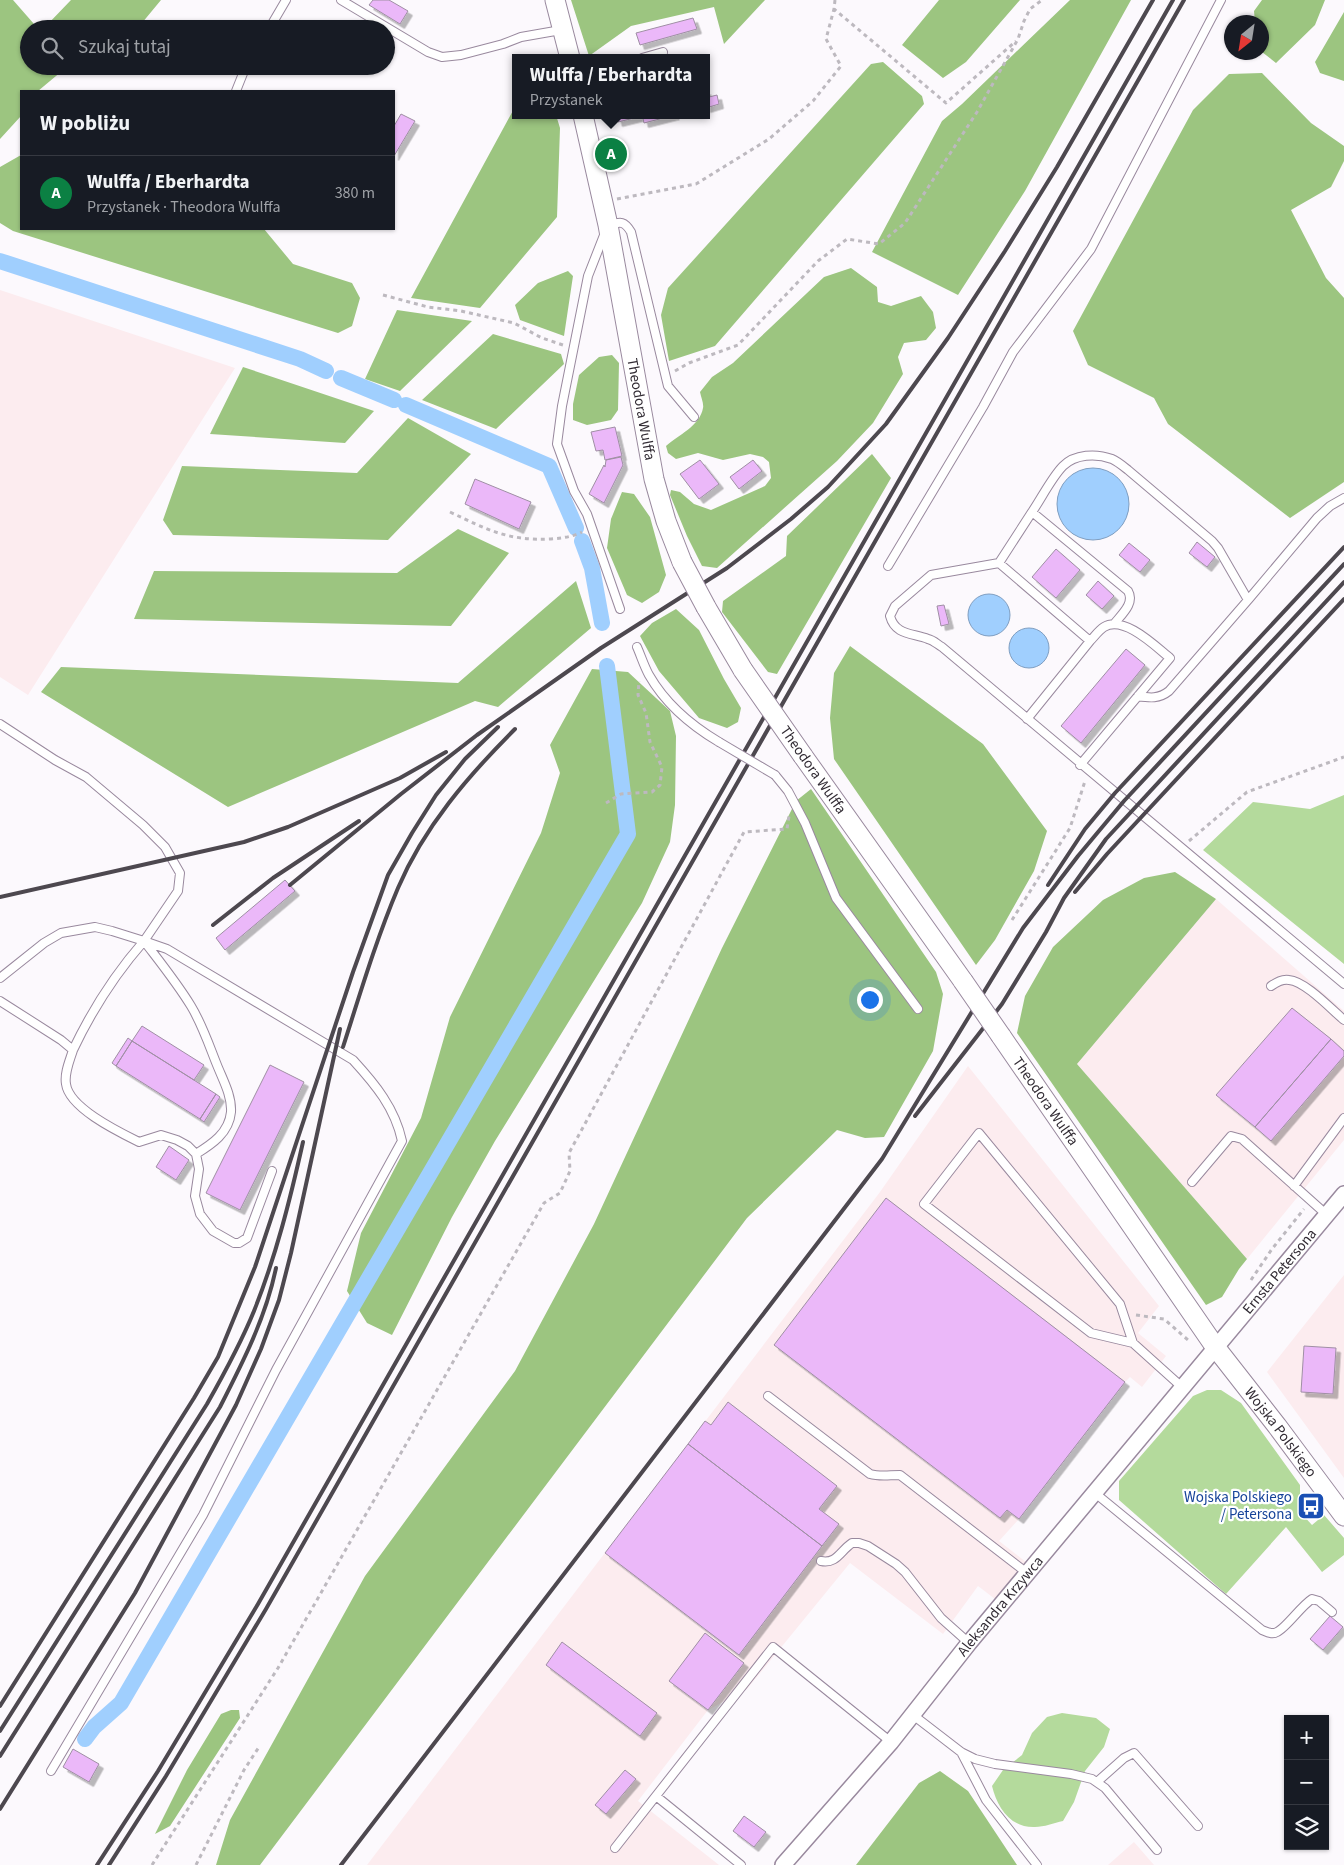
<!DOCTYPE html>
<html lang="pl">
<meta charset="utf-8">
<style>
body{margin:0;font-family:"Source Sans 3",sans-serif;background:#242831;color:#f1f3f6}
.controls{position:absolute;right:15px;bottom:15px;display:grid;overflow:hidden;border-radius:0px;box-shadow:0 1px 4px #0004}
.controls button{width:45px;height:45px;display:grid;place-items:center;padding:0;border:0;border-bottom:1px solid #363941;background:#171b24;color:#f1f3f6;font:25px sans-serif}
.compass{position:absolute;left:1224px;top:15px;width:45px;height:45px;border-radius:50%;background:#171b24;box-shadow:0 1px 4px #0004;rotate:210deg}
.you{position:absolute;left:869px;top:999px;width:18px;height:18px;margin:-12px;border:4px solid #fff;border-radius:50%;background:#1a73e8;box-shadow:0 0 0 8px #1a73e833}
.badge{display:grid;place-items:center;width:32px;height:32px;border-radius:50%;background:#0b8043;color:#fff;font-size:16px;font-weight:700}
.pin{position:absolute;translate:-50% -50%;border:2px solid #fff;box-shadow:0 1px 5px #0006}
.popup{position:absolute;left:512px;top:54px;width:198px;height:65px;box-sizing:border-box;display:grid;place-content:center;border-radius:0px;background:#171b24;filter:drop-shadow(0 1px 4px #0005);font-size:16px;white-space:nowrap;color:#9ea1a6}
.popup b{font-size:19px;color:#f1f3f6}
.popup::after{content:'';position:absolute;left:50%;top:100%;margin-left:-10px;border:10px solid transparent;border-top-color:#171b24}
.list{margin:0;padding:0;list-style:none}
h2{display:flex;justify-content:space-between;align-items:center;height:65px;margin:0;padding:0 20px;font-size:21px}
h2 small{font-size:16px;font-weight:400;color:#9ea1a6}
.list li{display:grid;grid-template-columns:32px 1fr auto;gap:15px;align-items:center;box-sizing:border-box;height:75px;padding:0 20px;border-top:1px solid #363941}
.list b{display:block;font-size:19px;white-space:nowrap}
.list p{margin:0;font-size:16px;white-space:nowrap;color:#9ea1a6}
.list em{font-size:16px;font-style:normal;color:#9ea1a6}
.icon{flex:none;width:28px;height:28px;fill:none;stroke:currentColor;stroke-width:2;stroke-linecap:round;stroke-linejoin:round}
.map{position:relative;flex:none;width:1344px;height:1865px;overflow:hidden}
.search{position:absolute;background:#171b24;box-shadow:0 1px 4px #0004;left:20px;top:20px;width:375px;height:55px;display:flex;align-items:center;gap:12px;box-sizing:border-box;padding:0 18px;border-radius:28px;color:#9ea1a6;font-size:19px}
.panel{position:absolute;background:#171b24;box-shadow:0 1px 4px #0004;left:20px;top:90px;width:375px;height:140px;border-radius:0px}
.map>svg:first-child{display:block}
.industrial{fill:#fcecef}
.green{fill:#b4da9c}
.forest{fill:#9cc580}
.water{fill:#a0cffe;stroke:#7f9ec1}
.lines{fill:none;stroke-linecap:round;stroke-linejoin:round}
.canal{stroke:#a0cffe;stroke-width:16}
.building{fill:#ebb8f9;stroke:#9f8fa4;filter:url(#shadow)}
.service-casing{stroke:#99899e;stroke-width:10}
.minor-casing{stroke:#99899e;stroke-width:18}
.tertiary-casing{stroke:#99899e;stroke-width:21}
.path{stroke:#bdb9bf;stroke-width:3;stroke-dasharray:4 4;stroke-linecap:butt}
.service{stroke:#fff;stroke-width:8}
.minor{stroke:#fff;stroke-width:15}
.tertiary{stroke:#fff;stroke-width:19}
.rail{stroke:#4d484f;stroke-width:4}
.service-bridge-casing{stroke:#99899e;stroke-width:10;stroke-linecap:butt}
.tertiary-bridge-casing{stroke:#99899e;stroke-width:21;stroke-linecap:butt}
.service-bridge{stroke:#fff;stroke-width:8}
.tertiary-bridge{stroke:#fff;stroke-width:19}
.labels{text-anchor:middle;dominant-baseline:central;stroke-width:4.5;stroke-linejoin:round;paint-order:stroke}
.street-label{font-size:15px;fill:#322c34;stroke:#fff}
.transit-label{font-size:15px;fill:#164399;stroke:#fff;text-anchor:end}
</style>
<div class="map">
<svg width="1344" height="1865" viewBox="0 0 1344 1865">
<defs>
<filter id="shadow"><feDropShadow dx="4.5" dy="4.5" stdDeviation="0" flood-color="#0004"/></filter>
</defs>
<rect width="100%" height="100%" fill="#fcf9fd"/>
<path class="industrial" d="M 0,290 L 235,368 L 28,695 L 0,677 Z
M 1216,899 L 1344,1011 L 1344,1140 L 1247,1259 L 1077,1064 Z
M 968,1066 L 1159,1306 L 1138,1333 L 1166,1356 L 1142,1387 L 1130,1377 L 1125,1382 L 1019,1519 L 999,1541 L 1026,1562 L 995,1599 L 978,1586 L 943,1634 L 850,1563 L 747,1689 L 708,1710 L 638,1801 L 719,1865 L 367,1865 L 880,1192 Z
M 1344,1275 L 1344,1478 L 1267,1372 Z
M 1134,1842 L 1154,1865 L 1108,1865 Z"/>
<path class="green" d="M 1344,795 L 1344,964 L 1203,850 L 1253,802 L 1310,809 Z
M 1207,1390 L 1221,1390 L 1241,1403 L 1300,1485 L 1300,1512 L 1312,1525 L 1324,1515 L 1344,1538 L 1344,1555 L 1322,1572 L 1286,1527 L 1226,1594 L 1119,1500 L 1119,1481 L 1193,1396 Z
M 1062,1713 L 1096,1718 L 1110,1729 L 1104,1747 L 1085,1771 L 1074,1802 L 1063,1821 C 1054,1823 1044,1827 1035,1827 C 1010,1828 997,1807 992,1786 L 1003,1770 L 1022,1755 L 1032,1733 L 1047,1717 Z"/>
<path class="forest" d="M 0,0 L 13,0 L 34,24 L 46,26 L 71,0 L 161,0 L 137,29 L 29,29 L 29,66 L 68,66 L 38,91 L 21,91 L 21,116 L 0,139 Z
M 571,0 L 765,0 L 724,44 L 714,7 L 631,26 L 589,56 Z
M 939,0 L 1020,0 L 966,62 L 943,78 L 902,45 Z
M 1070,0 L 1131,0 L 1025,191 L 958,295 L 872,252 L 942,121 L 962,104 Z
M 1262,0 L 1325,0 L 1315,25 L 1276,63 L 1262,52 L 1262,22 L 1255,22 L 1254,11 Z
M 1344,12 L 1344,81 L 1320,73 L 1315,62 Z
M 883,62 L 922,96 L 924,104 L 715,346 L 669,361 L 661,315 L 668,288 L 871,64 Z
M 1262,73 L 1311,123 L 1344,146 L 1344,161 L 1331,187 L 1291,210 L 1326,278 L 1344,298 L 1344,482 L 1290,518 L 1168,424 L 1154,398 L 1088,365 L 1073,331 L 1193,110 L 1229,74 Z
M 516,105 L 516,115 L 556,115 L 560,128 L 557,217 L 480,308 L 411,298 Z
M 21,155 L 21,229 L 264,229 L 293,264 L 352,283 L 360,298 L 352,326 L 338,333 L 13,231 L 0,223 L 0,167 Z
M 851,268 L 877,287 L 878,302 L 891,306 L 921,296 L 933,312 L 936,328 L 926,340 L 904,343 L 898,357 L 903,374 L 873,423 L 837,461 L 717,568 L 702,566 L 687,536 L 670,495 L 671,490 L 680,492 L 694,504 L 711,510 L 765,486 L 771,478 L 769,462 L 763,457 L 750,454 L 723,460 L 698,453 L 676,459 L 668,453 L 666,446 C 678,435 700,426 703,408 C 704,404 701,397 700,392 L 712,377 L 733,363 L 824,277 Z
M 568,271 L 573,276 L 564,336 L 520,320 L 515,305 L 538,283 Z
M 397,310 L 472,321 L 400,391 L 365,379 Z
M 493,334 L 561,354 L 564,364 L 496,429 L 422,400 Z
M 612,355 L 619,363 L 618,410 L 611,420 L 587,425 L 573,420 L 573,404 L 579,375 L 599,357 Z
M 243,367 L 374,411 L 345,443 L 210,434 Z
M 408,418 L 471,454 L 388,540 L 173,535 L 163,520 L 182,466 L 357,473 Z
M 872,454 L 891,478 L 777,674 L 768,672 L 722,612 L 723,601 L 786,556 L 787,536 Z
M 622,492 L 634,494 L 650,517 L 666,575 L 659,592 L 642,603 L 627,595 L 607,548 L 611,519 Z
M 458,529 L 509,553 L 451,626 L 134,619 L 154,571 L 397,573 Z
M 576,581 L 591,628 L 498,707 L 475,701 L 228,807 L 41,692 L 61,667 L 458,683 Z
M 676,609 L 699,630 L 724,679 L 741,708 L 738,722 L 727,728 L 699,718 L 659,671 L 640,636 L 652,623 Z
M 850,646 L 983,744 L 1047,831 L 1034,871 L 995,940 L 976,965 L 834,759 L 830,718 L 834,673 Z
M 592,669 L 628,672 L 670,711 L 676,736 L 675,805 L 670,842 L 642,903 L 495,1141 L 452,1217 L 392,1335 L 367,1323 L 347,1291 L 361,1233 L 421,1118 L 450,1017 L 541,833 L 560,773 L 550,745 Z
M 811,789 L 936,972 L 943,994 L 933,1051 L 884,1137 L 865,1138 L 837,1130 L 747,1218 L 260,1865 L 216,1865 L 230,1820 L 365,1576 L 515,1371 L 594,1224 L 722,948 L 796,801 Z
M 1175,872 L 1216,899 L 1077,1064 L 1247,1259 L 1239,1269 L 1222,1297 L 1206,1305 L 1017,1033 L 1025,996 L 1053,947 L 1103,900 L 1144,878 Z
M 231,1710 L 239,1710 L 240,1718 L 170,1826 L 155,1834 L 187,1770 L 221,1714 Z
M 940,1771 L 968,1791 L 1017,1865 L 856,1865 L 919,1783 Z"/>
<path class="water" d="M1057 504a36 36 0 1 1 72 0a36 36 0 1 1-72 0Z
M968 615a21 21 0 1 1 42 0a21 21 0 1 1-42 0Z
M1009 648a20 20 0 1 1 40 0a20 20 0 1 1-40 0Z"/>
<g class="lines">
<path class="canal" d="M 0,261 L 300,359 L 326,371
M 341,378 L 394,400
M 406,405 L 549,466 L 576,528
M 582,541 L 592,568 L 602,623
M 85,1739 L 94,1727 L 121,1703 L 628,834 L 607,666"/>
</g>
<path class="building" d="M 373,0 L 389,0 L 408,11 L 400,24 L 369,5 Z
M 693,18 L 697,29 L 640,45 L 636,33 Z
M 706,90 L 709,97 L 717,95 L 719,104 L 706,108 Z
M 401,114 L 415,121 L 394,156 L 394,126 Z
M 616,115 L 642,115 L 642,116 L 618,122 Z
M 642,115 L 675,115 L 644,123 Z
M 615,427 L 622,456 L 605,460 L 603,450 L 596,451 L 591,432 Z
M 621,457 L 623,465 L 604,503 L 589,494 L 604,465 L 605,467 L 606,460 Z
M 700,460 L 719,484 L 699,499 L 680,474 Z
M 753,460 L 762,471 L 739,489 L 730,477 Z
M 475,479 L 531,502 L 519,529 L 465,504 Z
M 1197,542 L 1215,557 L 1207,567 L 1189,553 Z
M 1129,543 L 1150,560 L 1140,572 L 1119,555 Z
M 1056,549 L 1080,570 L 1056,598 L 1032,577 Z
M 1098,581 L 1114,596 L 1102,609 L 1086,595 Z
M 944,605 L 949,624 L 941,626 L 937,606 Z
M 1126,649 L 1145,665 L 1081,743 L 1061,726 Z
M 285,880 L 295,891 L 225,950 L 216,938 Z
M 1292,1008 L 1331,1039 L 1255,1127 L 1216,1095 Z
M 142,1026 L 204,1065 L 194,1080 L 132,1041 Z
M 128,1038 L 132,1041 L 116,1066 L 112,1063 Z
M 1331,1039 L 1344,1051 L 1344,1056 L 1271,1141 L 1255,1127 Z
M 132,1041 L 216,1094 L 200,1119 L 116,1066 Z
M 270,1065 L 304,1082 L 240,1210 L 206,1193 Z
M 216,1094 L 220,1097 L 204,1122 L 200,1119 Z
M 169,1146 L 189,1160 L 176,1180 L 156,1167 Z
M 886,1198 L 1125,1382 L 1019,1519 L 1007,1510 L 1000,1518 L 774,1345 Z
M 1304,1346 L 1336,1348 L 1333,1394 L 1301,1392 Z
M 728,1402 L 837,1486 L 819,1509 L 839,1524 L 822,1546 L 688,1444 L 705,1421 L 711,1425 Z
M 688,1444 L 822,1546 L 739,1655 L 605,1553 Z
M 1330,1616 L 1343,1627 L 1323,1650 L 1310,1639 Z
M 705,1633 L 744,1663 L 708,1710 L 669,1681 Z
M 562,1642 L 657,1713 L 640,1736 L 546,1665 Z
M 73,1749 L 99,1764 L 89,1782 L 63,1767 Z
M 625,1770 L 636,1779 L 606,1814 L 595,1805 Z
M 744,1816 L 766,1832 L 754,1847 L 733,1831 Z"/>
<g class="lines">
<g class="service-casing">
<path id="service" d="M 341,0 L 428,52 L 442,57 L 461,55 L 503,44 L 521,37 L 561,30
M 269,29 L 286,0
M 642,58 L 663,52
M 236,91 L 246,66
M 1032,512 C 1041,499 1052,477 1063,466 C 1075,454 1096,453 1112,459 C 1117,461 1123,466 1128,470 L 1212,541 L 1218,548 L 1248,600 L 1169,691 C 1159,699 1150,698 1138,696
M 999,563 L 1032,512 L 1128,591 C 1135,603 1122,614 1114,624
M 888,566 L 983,407 L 1013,352 L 1091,249 L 1221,0
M 1248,600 L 1317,518 L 1330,506 L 1344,498
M 620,609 L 587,514 L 574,491 L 557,444 L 562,406 L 588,276 L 608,225 C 620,222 624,220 631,232 L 668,386 L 694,417
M 637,647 C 641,656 644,666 649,675 C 665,703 692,726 719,742
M 1027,719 L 1090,641
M 0,724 L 55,760 L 86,777 L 143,825 L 165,847 L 180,873 L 178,891 L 144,941 L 112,931 L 95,927 L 61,933 L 44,943 L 0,978
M 1080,765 L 1170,658 C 1155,646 1124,615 1104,627 C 1099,630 1094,637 1090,641 L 999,563 L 931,575 L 895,606 L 890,616 C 895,635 912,633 928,639 C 933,640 937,644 942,647 L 1344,984
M 775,775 L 788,791 L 805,823 L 836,898 L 918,1009
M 144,941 C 160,962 177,983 191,1006 C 202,1024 209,1045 217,1065 C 223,1080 232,1096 231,1112 C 229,1133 212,1144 196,1154
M 1271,986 C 1277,982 1282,979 1289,980 C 1305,981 1332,1010 1344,1020
M 0,1001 L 61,1040 L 73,1050 C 70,1060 64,1073 66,1084 C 69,1108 119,1132 139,1142 L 161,1135 L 177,1140 L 188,1146 L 196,1154 L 199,1169 L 195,1196 L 200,1214 L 213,1231 L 234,1243 L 239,1243 L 247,1238 L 272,1171
M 1192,1182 L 1231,1136 L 1242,1139 L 1327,1215
M 1294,1186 L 1344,1118
M 1133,1343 L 1120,1304 L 979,1133 L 924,1204 L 1091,1333 L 1133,1343 L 1183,1388
M 768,1396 L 870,1474 C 880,1477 889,1475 900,1475 L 1027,1573
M 1095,1493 L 1262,1630 C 1267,1632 1272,1635 1277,1632 C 1286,1628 1301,1606 1312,1599 L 1319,1601 L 1332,1612
M 821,1561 C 837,1564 840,1551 852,1543 L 859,1543 L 868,1546 L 896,1564 L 905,1572 L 941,1618 L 969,1643
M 913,1715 L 961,1752 L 975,1759 L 995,1764 L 1071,1774 L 1092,1779 L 1105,1788 L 1157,1850
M 961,1752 L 986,1800 L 1037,1865
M 51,1771 L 203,1515 L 276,1370 L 402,1141 C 395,1108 375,1084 353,1060 L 167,949 L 144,941 C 115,974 92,1010 73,1050
M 1097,1782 L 1124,1758 L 1134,1753 L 1198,1826
M 656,1796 L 741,1865
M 615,1848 L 773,1647 L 891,1742"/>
</g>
<g class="minor-casing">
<g id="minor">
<path id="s1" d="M 783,1865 L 891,1742 L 969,1643 L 1344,1194"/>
</g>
</g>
<g class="tertiary-casing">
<g id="tertiary">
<path d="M 555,0 L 570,58"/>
<path id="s2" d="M 583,115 L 608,225 L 654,479 L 666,521 L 682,562"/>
<path d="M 706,607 L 743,670"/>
<path d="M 803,756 L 963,981"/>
<path id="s3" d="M 1001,1036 L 1216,1348 L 1277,1426 L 1344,1516"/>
</g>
</g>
<path class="path" d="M 835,0 L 834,9 L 946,103 L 1016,41
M 617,199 L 696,184 L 769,139 L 813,101 L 841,66 L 826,39 L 834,9
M 383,295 L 428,307 L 461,311 L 514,323 L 542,338 L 563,345
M 675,371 L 689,363 L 738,345 L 818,261 L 847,239 L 879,244 L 905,223 L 977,112 L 1018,39 L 1024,21 L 1030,9 L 1042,0
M 450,512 C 488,530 508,541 551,539 C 562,538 572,537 582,532
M 606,803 L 621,794 L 652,792 L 660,785 L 662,767 L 650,742 L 646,713 L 638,695 L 639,681
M 1189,841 L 1247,792 L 1344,757
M 1012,920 L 1070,828 L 1085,781
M 1251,1280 L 1272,1249 L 1304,1209
M 1136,1315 L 1164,1319 L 1188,1340 L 1191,1341
M 152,1865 L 278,1668 L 544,1203 L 560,1193 L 570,1171 L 569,1153 L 744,832 L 787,829 L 789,816
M 196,1865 L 244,1770 L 259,1747"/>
<use href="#service" class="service"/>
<use href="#minor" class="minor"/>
<use href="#tertiary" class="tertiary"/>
<path class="rail" d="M 290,885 L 401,794 L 477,735 L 601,648 L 727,568 L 791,519 L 828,487 L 886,424 L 948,338 L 1005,251 L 1057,167 L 1153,0
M 1048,885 L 1085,829 L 1115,793 L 1344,547
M 1075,892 L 1107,854 L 1344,599
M 0,897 L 244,842 L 288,827 L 400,778 L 446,752
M 213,925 L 273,878 L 359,821
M 343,1047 C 360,994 376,940 398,888 C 424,827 468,776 515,729
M 915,1116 L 1002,1004 L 1046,932 L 1064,898 L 1106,839 L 1344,582
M 0,1706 L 194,1398 L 218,1357 L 255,1267 L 353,972 L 388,875 L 412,833 L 436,795 L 465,759 L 498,727
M 0,1731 L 207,1404 C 224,1374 241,1343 254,1311 C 276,1256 290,1200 303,1142
M 0,1756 L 220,1407 C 243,1362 266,1317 276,1268
M 0,1809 L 135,1593 L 236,1405 L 261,1349 L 279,1300 L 291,1253 L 340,1029
M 97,1865 L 158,1771 L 258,1604 L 1173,0
M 109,1865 L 166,1776 L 266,1609 L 1184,0
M 341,1865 L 882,1159 L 1023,928 L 1078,856 L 1124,801 L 1344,564"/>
<g class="service-bridge-casing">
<path id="service-bridge" d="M 719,742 L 775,775"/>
</g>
<g class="tertiary-bridge-casing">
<path id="tertiary-bridge" d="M 682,562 L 706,607
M 743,670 L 803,756
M 963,981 L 1001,1036"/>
</g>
<use href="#service-bridge" class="service-bridge"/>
<use href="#tertiary-bridge" class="tertiary-bridge"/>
</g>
<defs>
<g id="bus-square" transform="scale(1.4375)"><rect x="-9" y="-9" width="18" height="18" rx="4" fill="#1a4fb4" stroke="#fff"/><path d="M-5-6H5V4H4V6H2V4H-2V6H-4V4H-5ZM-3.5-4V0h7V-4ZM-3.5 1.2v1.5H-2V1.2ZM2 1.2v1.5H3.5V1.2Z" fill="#fff"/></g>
</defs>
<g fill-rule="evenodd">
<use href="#bus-square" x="1311" y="1506"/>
</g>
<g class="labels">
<g class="street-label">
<text stroke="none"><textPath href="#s2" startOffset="300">Theodora Wulffa</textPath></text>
<text transform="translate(813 770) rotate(55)">Theodora Wulffa</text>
<text stroke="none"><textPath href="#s3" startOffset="79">Theodora Wulffa</textPath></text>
<text stroke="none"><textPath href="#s1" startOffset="774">Ernsta Petersona</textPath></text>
<text stroke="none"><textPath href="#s3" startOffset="485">Wojska Polskiego</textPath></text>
<text stroke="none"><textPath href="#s1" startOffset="338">Aleksandra Krzywca</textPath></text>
</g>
<g class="transit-label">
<text x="1292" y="1497">Wojska Polskiego<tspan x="1292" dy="17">/ Petersona</tspan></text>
</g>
</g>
</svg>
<div class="controls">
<button>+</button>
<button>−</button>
<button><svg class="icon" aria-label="layers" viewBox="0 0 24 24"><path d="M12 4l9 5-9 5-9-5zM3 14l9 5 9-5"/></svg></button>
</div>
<svg class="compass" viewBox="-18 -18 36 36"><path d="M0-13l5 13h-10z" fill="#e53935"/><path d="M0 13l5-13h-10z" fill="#9ea1a6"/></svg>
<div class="you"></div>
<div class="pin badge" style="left:611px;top:154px">A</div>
<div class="popup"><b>Wulffa / Eberhardta</b>Przystanek</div>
<div class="search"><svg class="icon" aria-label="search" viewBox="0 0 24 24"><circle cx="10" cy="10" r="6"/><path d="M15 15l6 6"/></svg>Szukaj tutaj</div>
<section class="panel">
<h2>W pobliżu<small></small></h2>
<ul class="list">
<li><span class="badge">A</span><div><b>Wulffa / Eberhardta</b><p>Przystanek · Theodora Wulffa</p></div><em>380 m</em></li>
</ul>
</section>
</div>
